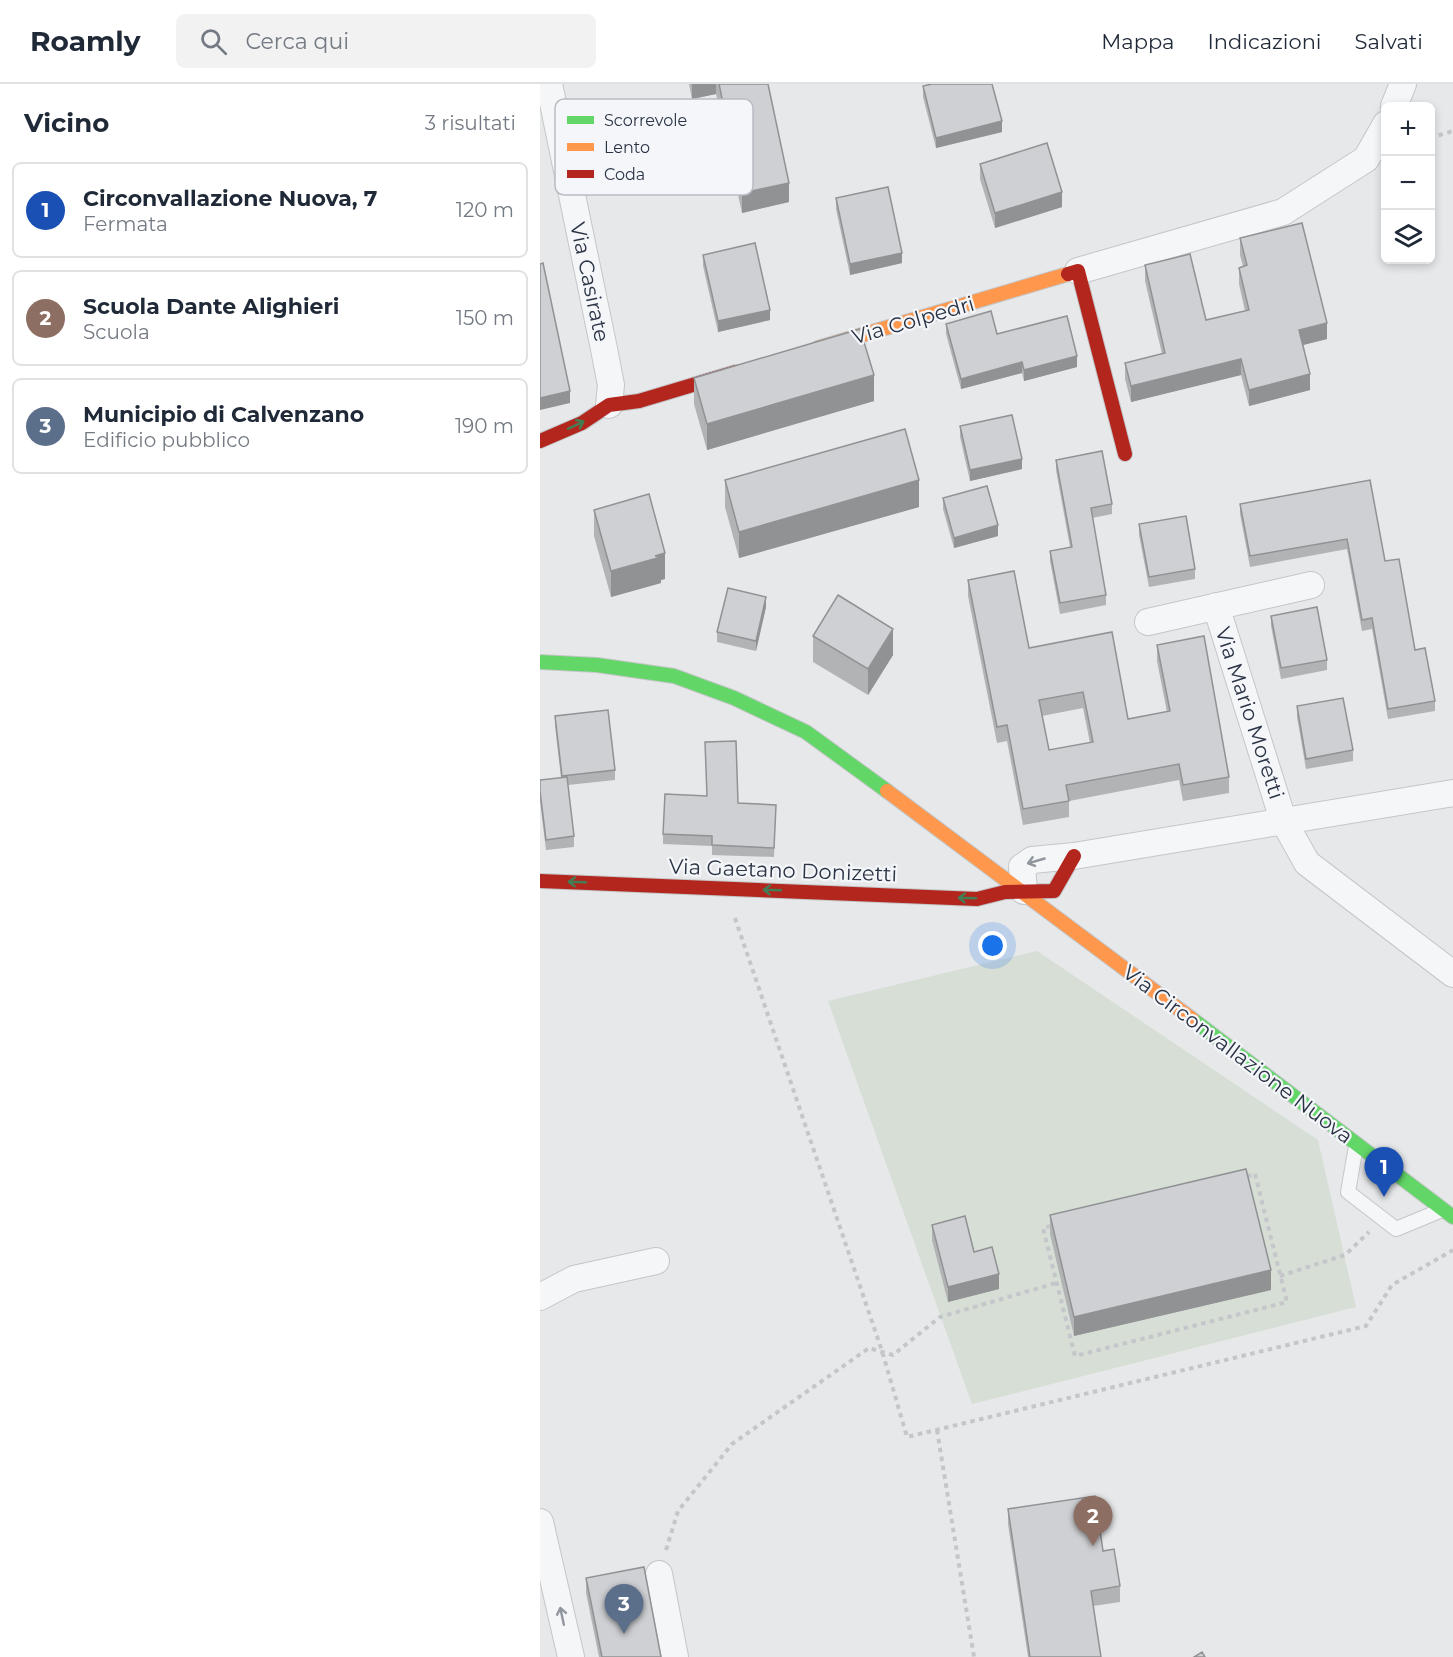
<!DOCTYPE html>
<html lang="it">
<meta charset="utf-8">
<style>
body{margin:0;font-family:Montserrat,sans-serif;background:#f2f2f3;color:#1f2937}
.controls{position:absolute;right:18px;top:18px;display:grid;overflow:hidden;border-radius:9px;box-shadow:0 3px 9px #0003}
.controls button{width:54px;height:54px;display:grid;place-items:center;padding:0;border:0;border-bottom:2px solid #e0e1e3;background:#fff;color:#1f2937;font:30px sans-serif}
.you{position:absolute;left:453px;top:862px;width:21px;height:21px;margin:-15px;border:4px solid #fff;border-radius:50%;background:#1a73e8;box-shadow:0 0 0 9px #1a73e833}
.badge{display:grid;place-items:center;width:39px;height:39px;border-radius:50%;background:#6c737f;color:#fff;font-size:20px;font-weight:700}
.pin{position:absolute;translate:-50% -50px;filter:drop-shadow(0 2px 3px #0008)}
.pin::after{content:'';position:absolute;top:32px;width:21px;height:18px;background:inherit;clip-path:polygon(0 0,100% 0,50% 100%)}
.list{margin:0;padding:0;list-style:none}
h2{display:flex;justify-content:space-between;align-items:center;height:78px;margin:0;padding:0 24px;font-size:26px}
h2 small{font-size:20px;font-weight:400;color:#747a83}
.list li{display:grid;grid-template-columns:39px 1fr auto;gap:18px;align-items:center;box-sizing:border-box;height:96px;margin:0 12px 12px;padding:0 12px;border:2px solid #e0e1e3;border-radius:9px}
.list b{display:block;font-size:22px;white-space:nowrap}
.list p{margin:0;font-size:20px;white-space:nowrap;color:#747a83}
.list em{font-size:20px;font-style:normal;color:#747a83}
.icon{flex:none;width:33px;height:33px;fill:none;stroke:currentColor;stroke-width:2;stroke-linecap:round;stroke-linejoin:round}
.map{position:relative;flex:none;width:913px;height:1573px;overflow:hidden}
header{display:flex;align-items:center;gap:36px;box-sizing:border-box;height:84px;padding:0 30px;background:#fff;border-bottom:2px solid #e0e1e3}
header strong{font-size:28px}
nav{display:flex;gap:33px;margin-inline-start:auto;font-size:21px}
.search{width:420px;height:54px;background:#f2f2f3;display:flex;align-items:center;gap:15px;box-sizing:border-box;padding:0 21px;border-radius:9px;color:#747a83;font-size:22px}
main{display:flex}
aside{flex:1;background:#fff}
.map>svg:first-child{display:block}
.green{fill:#d6ded6}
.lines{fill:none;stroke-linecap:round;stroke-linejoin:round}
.lane-casing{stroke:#c4c6c8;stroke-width:16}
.street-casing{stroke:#c4c6c8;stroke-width:28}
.fast-casing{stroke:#c4c6c8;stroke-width:16}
.slow-casing{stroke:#c4c6c8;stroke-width:16}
.jam-casing{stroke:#c4c6c8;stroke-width:16}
.path{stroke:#c5c6ca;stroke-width:4;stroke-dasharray:4.5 4.5;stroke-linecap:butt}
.lane{stroke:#f5f6f7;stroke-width:14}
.street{stroke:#f5f6f7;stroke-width:26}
.fast{stroke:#63d668;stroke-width:14}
.slow{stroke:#ff974d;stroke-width:14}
.jam{stroke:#b3261e;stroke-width:14}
.wall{fill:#b1b3b5;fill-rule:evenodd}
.shaded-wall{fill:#909294}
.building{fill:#ced0d3;stroke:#909294;stroke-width:1.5;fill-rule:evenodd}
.oneway{stroke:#447d55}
.oneway2{stroke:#90959e}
.labels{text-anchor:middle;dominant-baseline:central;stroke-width:4.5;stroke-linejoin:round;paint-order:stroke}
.street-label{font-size:21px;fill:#2b3445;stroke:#f4f6f9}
.key{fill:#f4f6f9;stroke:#b8bcc3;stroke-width:1.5}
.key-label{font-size:16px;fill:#2b3445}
</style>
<header>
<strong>Roamly</strong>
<div class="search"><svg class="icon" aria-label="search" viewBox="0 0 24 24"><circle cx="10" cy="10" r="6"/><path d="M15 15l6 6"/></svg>Cerca qui</div>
<nav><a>Mappa</a><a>Indicazioni</a><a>Salvati</a></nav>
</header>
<main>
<aside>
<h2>Vicino<small>3 risultati</small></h2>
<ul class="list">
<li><span class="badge" style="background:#1a4fb4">1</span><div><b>Circonvallazione Nuova, 7</b><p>Fermata</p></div><em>120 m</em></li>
<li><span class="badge" style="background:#8d6e63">2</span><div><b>Scuola Dante Alighieri</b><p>Scuola</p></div><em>150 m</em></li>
<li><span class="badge" style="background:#5c6f8a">3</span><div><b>Municipio di Calvenzano</b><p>Edificio pubblico</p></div><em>190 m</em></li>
</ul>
</aside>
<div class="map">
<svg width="913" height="1573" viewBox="0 0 913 1573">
<rect width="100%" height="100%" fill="#e6e8ea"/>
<path class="green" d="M 497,867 L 778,1056 L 816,1223 L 432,1320 L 288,917 Z"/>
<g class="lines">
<g class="lane-casing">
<path id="lane" d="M 816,1062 L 808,1108 L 856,1145 L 902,1126"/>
</g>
<g class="street-casing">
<path id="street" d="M 9,0 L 64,265 L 71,301 L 69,321
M 854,22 L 863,0
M 538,187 L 743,128 L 826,75 L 846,40
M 676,522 L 743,736 L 767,779 L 913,890
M 608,538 L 771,501
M 484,807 L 482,783 L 492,776 L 534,772 L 913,709
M 0,1213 L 34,1195 L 116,1177
M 0,1438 L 31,1573
M 119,1490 L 135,1573"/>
</g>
<g class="fast-casing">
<path id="fast" d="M 0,578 L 57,581 L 134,592 L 194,614 L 266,648 L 347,707
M 652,935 L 913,1133"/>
</g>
<g class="slow-casing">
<path id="slow" d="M 278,264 L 528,190
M 347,707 L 652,935"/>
</g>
<g class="jam-casing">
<path id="jam" d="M 528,190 L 538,187 L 585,370
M 0,357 L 42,339 L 69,321 L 99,317 L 196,288
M 0,797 L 437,815 L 465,808 L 514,807 L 534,772"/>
</g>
<path class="path" d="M 890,54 L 913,47
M 195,834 L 342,1267 L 367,1353 L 826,1242 L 852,1201 L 913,1166
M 715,1090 L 747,1218 L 535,1272 L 503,1144 Z
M 740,1192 L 805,1171 L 829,1148
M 397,1346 L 434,1573
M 126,1466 L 138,1427 L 192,1360 L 329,1264 L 353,1271 L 400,1233 L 516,1199"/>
<use href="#lane" class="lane"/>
<use href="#street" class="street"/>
<use href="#fast" class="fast"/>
<use href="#slow" class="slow"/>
<use href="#jam" class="jam"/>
</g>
<path class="wall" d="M 149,0 L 228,0 L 249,118 L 202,129 L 176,10 L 152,15 Z
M 383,2 L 462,48 L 396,64 L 383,13 Z
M 440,80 L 522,123 L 455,144 L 440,95 Z
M 296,114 L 362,179 L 310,191 L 296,125 Z
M 700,154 L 787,255 L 763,261 L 770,306 L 709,322 L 701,291 L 591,318 L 585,295 L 585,279 L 622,270 L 605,197 L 605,181 L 666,236 L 705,227 L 699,200 L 699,184 L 703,182 L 700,171 Z
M 163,171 L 230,236 L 178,248 L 163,182 Z
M 406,240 L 457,250 L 537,283 L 484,297 L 482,289 L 421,305 L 406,250 Z
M 154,294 L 334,317 L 167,366 L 154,320 Z
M 420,342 L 482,385 L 430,397 L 420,353 Z
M 516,376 L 572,420 L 572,430 L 552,434 L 566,511 L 566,521 L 520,530 L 510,477 L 510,467 L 530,463 L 516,386 Z
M 185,396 L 379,423 L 199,474 L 185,423 Z
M 830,396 L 845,477 L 875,566 L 895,617 L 895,627 L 848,635 L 832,545 L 822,547 L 807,465 L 710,483 L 700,430 L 700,420 Z
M 403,414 L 458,452 L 414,464 L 403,425 Z
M 54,426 L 125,495 L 121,496 L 121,499 L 71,513 L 54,452 Z
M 599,440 L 655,485 L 655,495 L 609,503 L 599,451 Z
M 428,496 L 489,564 L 588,635 L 627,628 L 617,577 L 617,561 L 689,693 L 689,709 L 643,717 L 639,696 L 529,717 L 529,733 L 483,741 L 467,657 L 457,659 L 428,512 ZM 543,624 L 550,659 L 509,666 L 502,632 Z
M 226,523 L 216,567 L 177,558 L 177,548 Z
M 731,532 L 787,576 L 787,586 L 741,595 L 731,542 Z
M 273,552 L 353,571 L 328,611 L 273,578 Z
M 757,622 L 813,666 L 813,677 L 766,685 L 757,633 Z
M 15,632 L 75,686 L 75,696 L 28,701 L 34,752 L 34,763 L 6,766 L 0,718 L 0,696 L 21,694 L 15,642 Z
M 198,719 L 236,721 L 234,773 L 172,771 L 172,762 L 123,760 L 123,750 Z
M 510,1131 L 731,1206 L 534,1252 L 510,1150 Z
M 392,1141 L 434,1168 L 459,1205 L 408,1218 L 392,1156 Z
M 468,1425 L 563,1467 L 580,1502 L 580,1518 L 553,1522 L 561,1573 L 488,1573 L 468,1440 Z
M 46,1494 L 121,1573 L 59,1573 L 46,1509 Z"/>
<path class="shaded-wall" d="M 152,0 L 176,0 L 176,10 L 152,15 Z
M 462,37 L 462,48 L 396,64 L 396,54 Z
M 249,99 L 249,118 L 202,129 L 202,109 Z
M 522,108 L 522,123 L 455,144 L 455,129 Z
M 362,169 L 362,179 L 310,191 L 310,180 Z
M 230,226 L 230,236 L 178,248 L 178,237 Z
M 787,239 L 787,255 L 759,262 L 759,246 Z
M 537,272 L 537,283 L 484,297 L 484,286 Z
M 701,275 L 701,291 L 591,318 L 591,302 Z
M 482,278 L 482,289 L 421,305 L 421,295 Z
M 770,290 L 770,306 L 709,322 L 709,306 Z
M 334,291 L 334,317 L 167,366 L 167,340 Z
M 30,307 L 30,319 L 0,326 L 0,314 Z
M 482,375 L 482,385 L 430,397 L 430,386 Z
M 379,396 L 379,423 L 199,474 L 199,448 Z
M 458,441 L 458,452 L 414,464 L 414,454 Z
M 125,469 L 125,495 L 121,496 L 121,499 L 71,513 L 71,487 Z
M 226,513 L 226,523 L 216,567 L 216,557 Z
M 353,545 L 353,571 L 328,611 L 328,585 Z
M 731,1186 L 731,1206 L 534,1252 L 534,1233 Z
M 459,1190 L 459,1205 L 408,1218 L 408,1203 Z"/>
<path class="building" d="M 179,0 L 228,0 L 249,99 L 202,109 Z
M 392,0 L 452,0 L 462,37 L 396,54 L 383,2 Z
M 507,59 L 522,108 L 455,129 L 440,80 Z
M 348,103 L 362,169 L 310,180 L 296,114 Z
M 762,139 L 787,239 L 759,246 L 770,290 L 709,306 L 701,275 L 591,302 L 585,279 L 625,269 L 605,181 L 650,170 L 666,236 L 709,226 L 699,184 L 707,181 L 700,154 Z
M 215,159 L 230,226 L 178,237 L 163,171 Z
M 3,179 L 30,307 L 0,314 L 0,180 Z
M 451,227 L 457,250 L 527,232 L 537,272 L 484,286 L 482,278 L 421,295 L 406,240 Z
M 320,245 L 334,291 L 167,340 L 154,294 Z
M 472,331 L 482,375 L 430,386 L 420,342 Z
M 365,345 L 379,396 L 199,448 L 185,396 Z
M 562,367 L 572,420 L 551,424 L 566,511 L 520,519 L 510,467 L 532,463 L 516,376 Z
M 830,396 L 845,477 L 859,475 L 875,566 L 885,564 L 895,617 L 848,625 L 832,534 L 822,536 L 807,455 L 710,472 L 700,420 Z
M 447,402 L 458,441 L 414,454 L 403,414 Z
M 109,410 L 125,469 L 115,472 L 121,473 L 71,487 L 54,426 Z
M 646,432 L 655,485 L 609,493 L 599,440 Z
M 474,487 L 489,564 L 572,548 L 588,635 L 630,627 L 617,561 L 664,552 L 689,693 L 643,701 L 639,680 L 526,701 L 529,717 L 483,725 L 467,641 L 457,643 L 428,496 ZM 543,608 L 553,658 L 509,666 L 499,616 Z
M 188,504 L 226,513 L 216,557 L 177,548 Z
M 298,511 L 353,545 L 328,585 L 273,552 Z
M 777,523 L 787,576 L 741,584 L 731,532 Z
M 803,614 L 813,666 L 766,675 L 757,622 Z
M 68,626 L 75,686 L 22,692 L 15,632 Z
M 196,657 L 198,719 L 236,721 L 234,764 L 172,761 L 172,752 L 123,750 L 125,710 L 167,712 L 165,658 Z
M 27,693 L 34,752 L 6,756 L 0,707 L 0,696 Z
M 706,1085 L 731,1186 L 534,1233 L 510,1131 Z
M 425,1132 L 434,1168 L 452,1163 L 459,1190 L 408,1203 L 392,1141 Z
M 555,1412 L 563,1467 L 574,1465 L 580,1502 L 551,1507 L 561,1573 L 490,1573 L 468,1425 Z
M 104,1483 L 121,1573 L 62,1573 L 46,1494 Z
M 662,1568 L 665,1573 L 654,1573 Z"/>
<defs><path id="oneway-shaft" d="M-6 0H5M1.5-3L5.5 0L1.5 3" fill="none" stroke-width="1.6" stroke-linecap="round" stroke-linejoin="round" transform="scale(1.5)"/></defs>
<g class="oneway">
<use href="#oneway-shaft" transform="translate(36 341) rotate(-25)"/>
<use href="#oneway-shaft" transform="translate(37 798) rotate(-178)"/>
<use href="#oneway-shaft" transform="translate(232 806) rotate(-178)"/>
<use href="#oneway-shaft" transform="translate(427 814) rotate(-178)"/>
</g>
<g class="oneway2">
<use href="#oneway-shaft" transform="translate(496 777) rotate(164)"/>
<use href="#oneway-shaft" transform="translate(22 1532) rotate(-102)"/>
</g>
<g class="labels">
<g class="street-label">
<text transform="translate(50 198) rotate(78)">Via Casirate</text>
<text transform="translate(373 236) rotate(-16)">Via Colpedri</text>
<text transform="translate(710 629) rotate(72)">Via Mario Moretti</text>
<text transform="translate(243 786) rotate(2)">Via Gaetano Donizetti</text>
<text transform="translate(698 970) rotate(37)">Via Circonvallazione Nuova</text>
</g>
</g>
<rect x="15" y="15" width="198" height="96" rx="9" class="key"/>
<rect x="27" y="32" width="27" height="8" fill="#63d668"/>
<rect x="27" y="59" width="27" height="8" fill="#ff974d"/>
<rect x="27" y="86" width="27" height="8" fill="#b3261e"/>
<g class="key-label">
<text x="64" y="42">Scorrevole</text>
<text x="64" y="69">Lento</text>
<text x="64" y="96">Coda</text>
</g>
</svg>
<div class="controls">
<button>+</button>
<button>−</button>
<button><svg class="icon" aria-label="layers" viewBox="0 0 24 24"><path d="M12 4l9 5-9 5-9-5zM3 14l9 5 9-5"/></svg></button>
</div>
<div class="you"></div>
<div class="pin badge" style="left:844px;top:1113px;background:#1a4fb4">1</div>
<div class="pin badge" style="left:553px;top:1462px;background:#8d6e63">2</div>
<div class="pin badge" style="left:84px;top:1550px;background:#5c6f8a">3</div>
</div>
</main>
